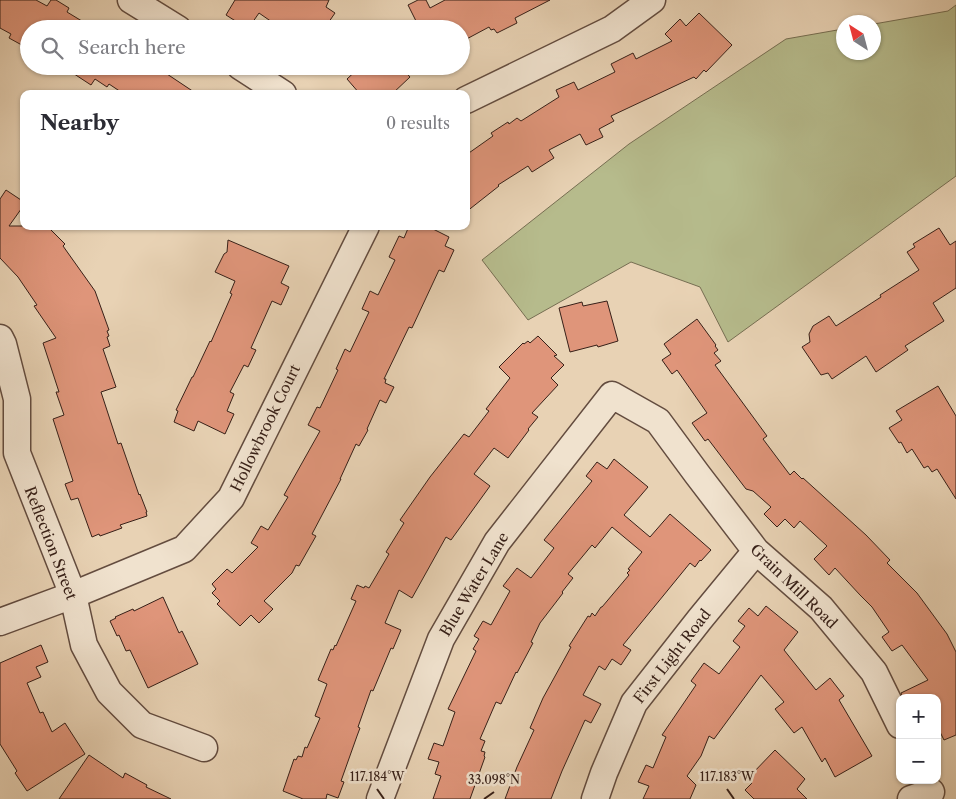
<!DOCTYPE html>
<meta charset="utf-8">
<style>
body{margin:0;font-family:"Libre Caslon Text",serif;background:#f2f2f3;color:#2b2b33}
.controls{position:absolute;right:15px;bottom:15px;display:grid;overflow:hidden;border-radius:10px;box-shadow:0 1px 4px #0004}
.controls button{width:45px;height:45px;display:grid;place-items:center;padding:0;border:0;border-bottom:1px solid #e1e1e2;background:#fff;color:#2b2b33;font:25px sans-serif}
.compass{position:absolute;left:836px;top:15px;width:45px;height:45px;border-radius:50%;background:#fff;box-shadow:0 1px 4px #0004;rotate:324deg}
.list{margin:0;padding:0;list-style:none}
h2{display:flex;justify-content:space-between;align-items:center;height:65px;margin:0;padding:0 20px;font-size:21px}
h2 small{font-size:16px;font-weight:400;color:#7c7c81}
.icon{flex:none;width:28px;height:28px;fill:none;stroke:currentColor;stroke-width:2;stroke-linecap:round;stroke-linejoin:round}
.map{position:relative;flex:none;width:956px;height:799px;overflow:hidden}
.search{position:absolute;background:#fff;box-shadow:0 1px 4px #0004;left:20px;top:20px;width:450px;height:55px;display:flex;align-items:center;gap:12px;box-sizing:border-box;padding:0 18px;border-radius:28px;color:#7c7c81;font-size:19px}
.panel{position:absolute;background:#fff;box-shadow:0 1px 4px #0004;left:20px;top:90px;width:450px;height:140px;border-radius:10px}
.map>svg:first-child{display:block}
.green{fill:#b6bb8c;stroke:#766e52}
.building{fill:#df957a;stroke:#372018}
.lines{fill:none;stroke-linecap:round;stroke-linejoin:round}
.minor-casing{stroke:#634c3f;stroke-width:29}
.minor{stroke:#f0e2ce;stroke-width:26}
.ticks{fill:none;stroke:#372018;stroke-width:2}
.labels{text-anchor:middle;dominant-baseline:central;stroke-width:5;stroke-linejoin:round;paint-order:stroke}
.street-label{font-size:15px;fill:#372018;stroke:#f0e2ce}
.ticks-label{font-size:12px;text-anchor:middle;fill:#372018;stroke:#f0e2ce;stroke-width:5;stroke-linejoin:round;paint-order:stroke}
</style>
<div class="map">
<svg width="956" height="799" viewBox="0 0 956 799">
<rect width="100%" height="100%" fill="#e8d2b4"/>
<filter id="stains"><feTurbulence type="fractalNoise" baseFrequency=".004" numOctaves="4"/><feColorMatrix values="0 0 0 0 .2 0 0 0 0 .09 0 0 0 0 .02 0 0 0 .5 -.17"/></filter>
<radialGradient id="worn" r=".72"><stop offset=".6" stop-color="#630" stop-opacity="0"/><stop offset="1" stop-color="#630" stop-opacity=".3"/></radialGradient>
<path class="green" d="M 956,5 L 956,176 L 728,342 L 700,287 L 631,262 L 528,320 L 482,260 L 629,144 L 786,39 L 843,29 L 844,52 L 874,52 L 874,24 L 948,11 Z"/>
<path class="building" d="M 0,0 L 36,0 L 47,6 L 51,0 L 56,0 L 69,8 L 67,12 L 95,29 L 29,29 L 29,49 L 9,38 L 11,34 L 0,28 Z
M 235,0 L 329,0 L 326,7 L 335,13 L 324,29 L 282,29 L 259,13 L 250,26 L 247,23 L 245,27 L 226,15 Z
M 418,0 L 426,0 L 430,8 L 445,0 L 550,0 L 515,18 L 517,23 L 497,33 L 494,29 L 491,30 L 489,27 L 461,42 L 461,29 L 420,29 L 408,5 Z
M 699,13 L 732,45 L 706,72 L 704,70 L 696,79 L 694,77 L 611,116 L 614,121 L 599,129 L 603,137 L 586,145 L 580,134 L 549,150 L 554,158 L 532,172 L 528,166 L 498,185 L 499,186 L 466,212 L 466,155 L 493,136 L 491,133 L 508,122 L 509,124 L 517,118 L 521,121 L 559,97 L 556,90 L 574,82 L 578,90 L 615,72 L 611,64 L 633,53 L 636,59 L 672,41 L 665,34 L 680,19 L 686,26 Z
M 62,66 L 155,66 L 197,94 L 124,94 L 109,84 L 107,87 L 95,79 L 91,85 Z
M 361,66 L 400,66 L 410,77 L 392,94 L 360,94 L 347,79 Z
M 6,190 L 24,202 L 24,205 L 9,226 L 47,226 L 65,244 L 63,246 L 95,291 L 109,330 L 107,331 L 109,336 L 107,337 L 110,346 L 103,349 L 116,387 L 101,392 L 118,444 L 121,443 L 139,495 L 140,494 L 147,512 L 146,512 L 147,516 L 120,525 L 122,528 L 100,536 L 99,534 L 92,537 L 78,498 L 71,500 L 65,484 L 73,481 L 53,419 L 64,415 L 56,392 L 59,392 L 43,343 L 56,338 L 34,306 L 37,305 L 18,277 L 0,258 L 0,199 Z
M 409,226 L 427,226 L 449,237 L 445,246 L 454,250 L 444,272 L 439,270 L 412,328 L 409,327 L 384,379 L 386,379 L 385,383 L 394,387 L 386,403 L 380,400 L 367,429 L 368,430 L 359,446 L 356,444 L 340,479 L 341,479 L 312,534 L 316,536 L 299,566 L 296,565 L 292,573 L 264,601 L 273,609 L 259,623 L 251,615 L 240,626 L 217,604 L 220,601 L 212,593 L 216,589 L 212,584 L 227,569 L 232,573 L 258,547 L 251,543 L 261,526 L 268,530 L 288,497 L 284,495 L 320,431 L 308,425 L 317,407 L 320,408 L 338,370 L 336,369 L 345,349 L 350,352 L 369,312 L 362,309 L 370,291 L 378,295 L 395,260 L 389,257 L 399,236 L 404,238 Z
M 939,228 L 950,245 L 956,241 L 956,288 L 933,303 L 944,321 L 905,346 L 908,350 L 876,372 L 866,356 L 832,379 L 828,373 L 821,375 L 802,347 L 810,342 L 809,334 L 813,326 L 829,316 L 836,326 L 881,297 L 880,295 L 919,270 L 907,252 L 915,247 L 913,244 Z
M 228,240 L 289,266 L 281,283 L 289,287 L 281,305 L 272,301 L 251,348 L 256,350 L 248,367 L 244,365 L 230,392 L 234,394 L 227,411 L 234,414 L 225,434 L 198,421 L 194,431 L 174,422 L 178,411 L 176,410 L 192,377 L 193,377 L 210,341 L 211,342 L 232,294 L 230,293 L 235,281 L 215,272 L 224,254 L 227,252 Z
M 607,301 L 618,341 L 598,347 L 597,345 L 570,352 L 559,308 L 582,302 L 583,306 Z
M 697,319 L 716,345 L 715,346 L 718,350 L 714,353 L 721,361 L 715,365 L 767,436 L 763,439 L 790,475 L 794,471 L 802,479 L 803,478 L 866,535 L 890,560 L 887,563 L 917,593 L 947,634 L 956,652 L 956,735 L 944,740 L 937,726 L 937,698 L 903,698 L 901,693 L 928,680 L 902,645 L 892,651 L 882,637 L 889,632 L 872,607 L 860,595 L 835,568 L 829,575 L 814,559 L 827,546 L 800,521 L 794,528 L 785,519 L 777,527 L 764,514 L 771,507 L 753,491 L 746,489 L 708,439 L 705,441 L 692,423 L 707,413 L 677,370 L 672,374 L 662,360 L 671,354 L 664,344 Z
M 538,336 L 557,355 L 554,356 L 564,365 L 551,378 L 558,385 L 532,413 L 538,417 L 528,429 L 529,430 L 508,458 L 494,448 L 474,474 L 490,486 L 451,540 L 446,537 L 412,598 L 399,590 L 385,623 L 401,630 L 393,649 L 391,648 L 373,691 L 371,690 L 358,727 L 360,728 L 357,736 L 341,781 L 344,782 L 338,798 L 327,794 L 326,799 L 303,799 L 283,791 L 294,759 L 296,760 L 298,756 L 302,757 L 305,747 L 307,748 L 320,718 L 315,716 L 327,684 L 318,680 L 331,649 L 333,650 L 335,645 L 336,646 L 356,601 L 351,599 L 357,585 L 364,588 L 365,586 L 369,588 L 389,554 L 386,552 L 404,523 L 400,520 L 430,477 L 464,434 L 469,437 L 489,411 L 486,409 L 510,378 L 499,367 L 523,343 L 524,344 L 528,341 L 530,343 Z
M 938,386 L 956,416 L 956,499 L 937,469 L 932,472 L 928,466 L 924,468 L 912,449 L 907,453 L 901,442 L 899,443 L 889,428 L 902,420 L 896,411 Z
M 614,459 L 648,487 L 624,515 L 650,537 L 670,514 L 711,550 L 701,561 L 700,560 L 695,567 L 690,563 L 623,645 L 631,650 L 621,665 L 612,659 L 605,670 L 599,666 L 583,695 L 601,704 L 591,723 L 585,720 L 562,771 L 551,799 L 505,799 L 517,767 L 534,730 L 530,728 L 543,698 L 571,647 L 569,646 L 588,616 L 590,617 L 592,613 L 595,616 L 601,607 L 602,607 L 629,575 L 627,573 L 630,570 L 628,569 L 642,552 L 612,527 L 595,548 L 592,545 L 568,574 L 573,578 L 562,592 L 563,593 L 540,623 L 531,642 L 533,643 L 517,673 L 516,672 L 501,704 L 496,702 L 480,739 L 485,741 L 481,751 L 485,752 L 484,756 L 485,757 L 470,799 L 433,799 L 441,776 L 435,774 L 439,762 L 428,759 L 434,743 L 443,746 L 455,712 L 448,709 L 476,651 L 473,649 L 479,639 L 474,636 L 483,621 L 491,625 L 510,591 L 503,586 L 517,568 L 531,578 L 554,548 L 544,540 L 592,481 L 586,476 L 597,462 L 607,469 Z
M 163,597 L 179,633 L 182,631 L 198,664 L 148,688 L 130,650 L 126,651 L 119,635 L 117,636 L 110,621 L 116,618 L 115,617 L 133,609 L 134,611 Z
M 766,606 L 798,632 L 784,650 L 816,690 L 830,678 L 844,696 L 839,700 L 872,756 L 835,777 L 825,758 L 822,762 L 802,727 L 794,733 L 775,709 L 784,702 L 761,675 L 714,739 L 709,736 L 701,756 L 687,776 L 696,785 L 690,799 L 643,799 L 649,786 L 638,782 L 646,765 L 653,768 L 666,737 L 662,735 L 696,685 L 691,681 L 704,663 L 719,674 L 740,647 L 733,641 L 745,626 L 738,621 L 749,608 L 758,616 Z
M 41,645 L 48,662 L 36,667 L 41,677 L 27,683 L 40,713 L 43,712 L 52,732 L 65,723 L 85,754 L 27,791 L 15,773 L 17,771 L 0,744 L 0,663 Z
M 775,750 L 805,779 L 797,789 L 807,799 L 754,799 L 745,790 L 752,783 L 749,780 L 752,776 L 751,775 Z
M 89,755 L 123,778 L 125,773 L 147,785 L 146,787 L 171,799 L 59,799 Z"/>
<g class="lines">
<g class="minor-casing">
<path id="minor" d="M 131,0 L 178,29
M 240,66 L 283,94
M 466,100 L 612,29 L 652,0
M 0,338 L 3,344 L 17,399 L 17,453 L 73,595 L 84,645 L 109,692 L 142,725 L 204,748
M 0,622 L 73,595 L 184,549 L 231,498 L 366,226
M 380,799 L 441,639 L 497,542 L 612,395 L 658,421 L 697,474 L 756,551 L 821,608 L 874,672 L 900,725
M 595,799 L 604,773 L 634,703 L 700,619 L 756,551
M 911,799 L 931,792"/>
</g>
<use href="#minor" class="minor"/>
</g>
<path class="ticks" d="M 377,789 L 384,799M 727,789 L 734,799M 484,799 L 494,792"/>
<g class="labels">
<g class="street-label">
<text transform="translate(265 428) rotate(-64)">Hollowbrook Court</text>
<text transform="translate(51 543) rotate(69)">Reflection Street</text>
<text transform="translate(474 584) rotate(-59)">Blue Water Lane</text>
<text transform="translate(794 586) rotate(44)">Grain Mill Road</text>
<text transform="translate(672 656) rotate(-52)">First Light Road</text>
</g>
</g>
<g class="ticks-label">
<text x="377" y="781">117.184°W</text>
<text x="727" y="781">117.183°W</text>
<text x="494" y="784">33.098°N</text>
</g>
<rect width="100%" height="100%" filter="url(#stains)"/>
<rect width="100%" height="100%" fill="url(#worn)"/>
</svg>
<div class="controls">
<button>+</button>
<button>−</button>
</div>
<svg class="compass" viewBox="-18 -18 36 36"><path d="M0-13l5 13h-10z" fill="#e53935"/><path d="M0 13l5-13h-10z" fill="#7c7c81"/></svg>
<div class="search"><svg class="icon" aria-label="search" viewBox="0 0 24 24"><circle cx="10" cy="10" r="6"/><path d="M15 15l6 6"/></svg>Search here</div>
<section class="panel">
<h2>Nearby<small>0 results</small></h2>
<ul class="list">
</ul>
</section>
</div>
